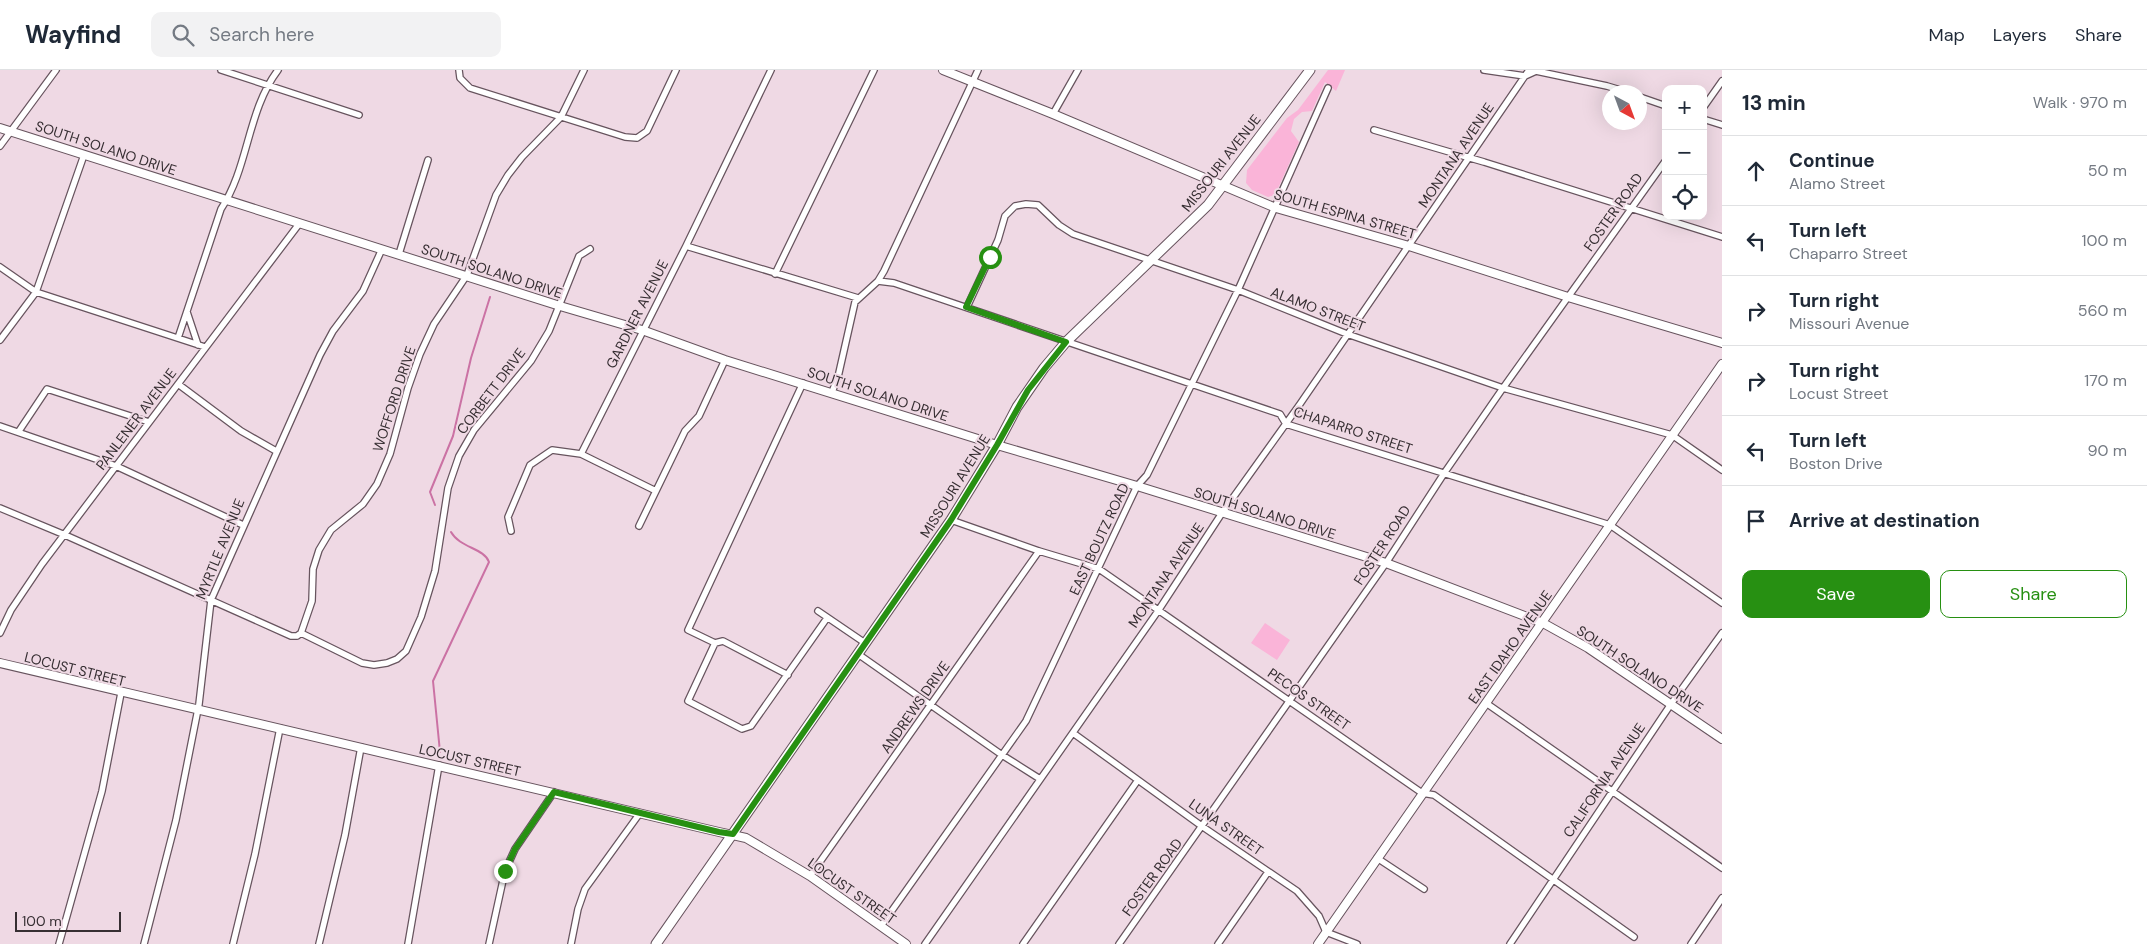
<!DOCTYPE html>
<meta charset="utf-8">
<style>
body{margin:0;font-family:"DM Sans",sans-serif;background:#f2f2f3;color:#1f2937}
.controls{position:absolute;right:15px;top:15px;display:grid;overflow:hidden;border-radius:10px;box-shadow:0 5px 20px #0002}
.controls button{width:45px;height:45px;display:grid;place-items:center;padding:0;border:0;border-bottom:1px solid #e0e1e3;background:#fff;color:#1f2937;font:25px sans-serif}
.compass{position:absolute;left:1602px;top:15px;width:45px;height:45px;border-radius:50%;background:#fff;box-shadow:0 5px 20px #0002;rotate:139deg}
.scale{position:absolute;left:15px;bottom:12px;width:106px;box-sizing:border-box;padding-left:5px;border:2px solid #362e32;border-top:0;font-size:14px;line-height:18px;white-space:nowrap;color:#362e32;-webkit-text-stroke:4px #efd9e4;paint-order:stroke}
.stop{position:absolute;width:15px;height:15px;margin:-11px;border:4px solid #279012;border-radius:50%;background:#fff}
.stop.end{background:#279012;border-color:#fff;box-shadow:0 1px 5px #0008}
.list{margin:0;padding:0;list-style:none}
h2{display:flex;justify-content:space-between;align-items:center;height:65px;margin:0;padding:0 20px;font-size:21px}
h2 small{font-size:16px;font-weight:400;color:#747a83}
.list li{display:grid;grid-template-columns:32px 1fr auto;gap:15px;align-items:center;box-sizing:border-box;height:70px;padding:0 20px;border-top:1px solid #e0e1e3}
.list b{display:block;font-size:19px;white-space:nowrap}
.list p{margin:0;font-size:16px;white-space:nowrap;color:#747a83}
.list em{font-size:16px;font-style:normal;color:#747a83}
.actions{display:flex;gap:10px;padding:15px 20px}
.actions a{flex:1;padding:11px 0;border:1px solid #279012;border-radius:10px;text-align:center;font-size:18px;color:#279012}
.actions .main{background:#279012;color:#fff}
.icon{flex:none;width:28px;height:28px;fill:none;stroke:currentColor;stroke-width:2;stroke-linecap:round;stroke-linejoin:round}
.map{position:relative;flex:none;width:1722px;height:874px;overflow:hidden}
header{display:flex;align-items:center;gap:30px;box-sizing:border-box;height:70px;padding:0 25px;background:#fff;border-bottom:1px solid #e0e1e3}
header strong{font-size:24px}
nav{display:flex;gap:28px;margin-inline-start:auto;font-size:18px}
.search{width:350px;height:45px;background:#f2f2f3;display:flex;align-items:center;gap:12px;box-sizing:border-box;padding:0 18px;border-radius:10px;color:#747a83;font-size:19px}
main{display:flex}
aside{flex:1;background:#fff}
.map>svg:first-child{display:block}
.green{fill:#fab4d8}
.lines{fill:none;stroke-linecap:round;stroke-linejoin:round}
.stream{stroke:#cb72a4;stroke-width:2}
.minor-casing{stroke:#67545e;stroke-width:8}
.tertiary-casing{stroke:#67545e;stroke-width:10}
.secondary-casing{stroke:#67545e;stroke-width:11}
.minor{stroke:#fff;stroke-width:5.5}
.tertiary{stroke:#fff;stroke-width:8}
.secondary{stroke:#fff;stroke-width:9}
.route{stroke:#279012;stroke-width:6}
.labels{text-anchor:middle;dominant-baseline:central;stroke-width:4;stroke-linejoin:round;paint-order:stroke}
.street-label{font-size:14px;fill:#362e32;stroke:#efd9e4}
</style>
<header>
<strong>Wayfind</strong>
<div class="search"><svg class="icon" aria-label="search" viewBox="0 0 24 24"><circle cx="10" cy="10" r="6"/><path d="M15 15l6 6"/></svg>Search here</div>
<nav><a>Map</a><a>Layers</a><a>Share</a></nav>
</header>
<main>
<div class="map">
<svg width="1722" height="874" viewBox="0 0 1722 874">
<rect width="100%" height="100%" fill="#efd9e4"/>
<path class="green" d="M 1328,0 L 1345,0 L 1336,21 L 1325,12 L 1312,41 L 1302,42 L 1294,49 L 1291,61 L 1299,72 L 1275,125 L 1268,127 L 1252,120 L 1246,113 L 1247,100 L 1287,48 L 1298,40 Z
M 1265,553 L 1290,570 L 1277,590 L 1251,573 Z"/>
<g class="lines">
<path class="stream" d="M 435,435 L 430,422 L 453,366 L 471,288 L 490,227
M 440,682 L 433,611 L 489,492 C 484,478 460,478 451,462"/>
<g class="minor-casing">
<path id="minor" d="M 221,0 L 359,45
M 459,0 L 460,8 L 470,18 L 625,67 L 637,68 L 647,61 L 676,0
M 1484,0 L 1525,6 L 1536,1 L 1607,16 L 1627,22
M 1640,27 L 1666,36
M 1703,38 L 1722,11
M 1053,44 L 1078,0
M 1703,49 L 1722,55
M 1374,60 L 1484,92 L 1722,167
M 0,76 L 56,0
M 686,176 L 858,228
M 399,184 L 428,90
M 0,197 L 36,222 L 205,277
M 775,204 L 874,0
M 878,211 L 894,213 L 1280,344 L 1286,354 L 1610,455 L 1722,533
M 967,237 L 998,170 L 1005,146 L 1015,136 L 1026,134 L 1038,135 L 1059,155 L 1073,164 L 1238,220 L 1347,264 L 1503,318 L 1672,365 L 1722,400
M 187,242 L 198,275
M 178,268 L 221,139 C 249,97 247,41 278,0
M 0,270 L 36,222 L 84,85
M 803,313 L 688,560 L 715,573 L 688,631 L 742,659 L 751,656 L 827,548
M 178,314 L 241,361 L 276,381
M 832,322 L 838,307 L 855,232 L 878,211 L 884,201 L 978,0
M 0,356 L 116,396 L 243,455
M 19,361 L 47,319 L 149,352
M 581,384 L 656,421
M 0,438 L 65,465 L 291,566 L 297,566 L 301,563
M 951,450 L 1039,481 L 1099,499 L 1422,723 L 1434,725 L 1634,867
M 639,456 L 685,361 L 699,346 L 725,290
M 511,461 L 508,447 L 530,395 L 552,380 L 581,384 L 686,176 L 771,0
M 818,541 L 865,573
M 0,563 L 11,540 L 42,494 L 299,154
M 301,563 L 312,531 L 313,499 L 319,480 L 331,460 L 363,434 L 377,414 L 390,384 L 408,318 L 420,284 L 434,254 L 467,205 L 496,125 L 508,105 L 522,87 L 561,47 L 584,0
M 301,563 L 362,593 L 374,595 L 387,593 L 397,589 L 406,581 L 421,547 L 435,501 L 448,418 L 459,386 L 474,360 L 531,291 L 549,261 L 579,186 L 590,179
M 715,573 L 723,571 L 788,605
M 858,584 L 1002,685 L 1040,709
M 1486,633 L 1722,798
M 1073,663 L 1203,757 L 1297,821 L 1319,846 L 1326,862 L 1357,874
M 1377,788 L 1424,819
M 810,806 L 1039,481
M 881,856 L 1026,651 L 1137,416 L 1147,405 L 1238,220 L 1328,18
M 59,874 L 102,721 L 121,623
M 144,874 L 176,750 L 199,634 L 211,530 L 320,285 L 333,261 L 363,221 L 382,179
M 233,874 L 255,784 L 280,658
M 319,874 L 345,765 L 361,677
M 408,874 L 439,695
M 489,874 L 505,801 L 515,779 L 554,722
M 571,874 L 578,839 L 585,819 L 640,743
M 925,874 L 1158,541 L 1222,443 L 1300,334 L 1529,0
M 1023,874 L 1138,710
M 1119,874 L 1386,493 L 1445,402 L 1503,318 L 1666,90
M 1218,874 L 1268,802
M 1510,874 L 1671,634 L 1722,563
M 1691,874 L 1722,828"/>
</g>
<g class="tertiary-casing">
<path id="tertiary" d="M 943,0 L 1053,44 L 1276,138 L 1409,176 L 1568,227 L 1722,273
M 0,58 L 560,236 L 642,260 L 725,290 L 997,375 L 1137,416 L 1386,493 L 1543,553 L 1588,578 L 1722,669
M 0,593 L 719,762 L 746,768 L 810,806 L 906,874
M 1318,874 L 1722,294"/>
</g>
<g class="secondary-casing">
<path id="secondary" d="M 656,874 L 951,450 L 997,375 L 1017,337 L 1044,298 L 1066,272 L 1208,135 L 1310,0"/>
</g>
<use href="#minor" class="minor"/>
<use href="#tertiary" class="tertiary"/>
<use href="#secondary" class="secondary"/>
</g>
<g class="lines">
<path class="route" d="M 505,801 L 515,779 L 554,722 L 719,762 L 733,764 L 951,450 L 997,375 L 1028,320 L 1066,272 L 966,237 L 990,187"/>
</g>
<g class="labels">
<g class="street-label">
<text transform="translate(106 78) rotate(18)">SOUTH SOLANO DRIVE</text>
<text transform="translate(1456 85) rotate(-56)">MONTANA AVENUE</text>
<text transform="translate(1221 93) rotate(-52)">MISSOURI AVENUE</text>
<text transform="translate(1613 142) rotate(-55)">FOSTER ROAD</text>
<text transform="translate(1345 144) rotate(16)">SOUTH ESPINA STREET</text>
<text transform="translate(492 201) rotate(18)">SOUTH SOLANO DRIVE</text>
<text transform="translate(1318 239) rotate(21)">ALAMO STREET</text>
<text transform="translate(637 244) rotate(-63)">GARDNER AVENUE</text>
<text transform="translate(491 321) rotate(-53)">CORBETT DRIVE</text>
<text transform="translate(878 324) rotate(18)">SOUTH SOLANO DRIVE</text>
<text transform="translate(394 329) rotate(-72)">WOFFORD DRIVE</text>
<text transform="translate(136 349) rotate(-53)">PANLENER AVENUE</text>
<text transform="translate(1353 360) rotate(18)">CHAPARRO STREET</text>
<text transform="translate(955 416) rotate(-58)">MISSOURI AVENUE</text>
<text transform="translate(1265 443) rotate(17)">SOUTH SOLANO DRIVE</text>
<text transform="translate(1099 469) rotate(-65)">EAST BOUTZ ROAD</text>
<text transform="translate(1382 475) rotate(-57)">FOSTER ROAD</text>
<text transform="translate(220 479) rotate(-68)">MYRTLE AVENUE</text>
<text transform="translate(1166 505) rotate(-56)">MONTANA AVENUE</text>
<text transform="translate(1510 577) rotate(-55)">EAST IDAHO AVENUE</text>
<text transform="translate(75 599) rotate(14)">LOCUST STREET</text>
<text transform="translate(1640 599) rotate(33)">SOUTH SOLANO DRIVE</text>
<text transform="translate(1309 629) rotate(35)">PECOS STREET</text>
<text transform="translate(915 637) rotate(-55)">ANDREWS DRIVE</text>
<text transform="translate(470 690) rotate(13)">LOCUST STREET</text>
<text transform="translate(1604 710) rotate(-56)">CALIFORNIA AVENUE</text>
<text transform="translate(1226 757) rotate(35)">LUNA STREET</text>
<text transform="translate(1152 807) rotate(-54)">FOSTER ROAD</text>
<text transform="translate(852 821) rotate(35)">LOCUST STREET</text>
</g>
</g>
</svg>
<div class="controls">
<button>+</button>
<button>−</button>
<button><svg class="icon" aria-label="locate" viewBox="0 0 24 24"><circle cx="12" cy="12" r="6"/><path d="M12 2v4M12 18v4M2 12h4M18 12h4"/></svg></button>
</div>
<svg class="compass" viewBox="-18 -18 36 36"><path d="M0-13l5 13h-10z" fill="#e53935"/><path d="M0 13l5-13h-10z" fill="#747a83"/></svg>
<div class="scale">100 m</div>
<div class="stop" style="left:990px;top:187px"></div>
<div class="stop end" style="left:505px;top:801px"></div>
</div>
<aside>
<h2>13 min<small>Walk · 970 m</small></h2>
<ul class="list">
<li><svg class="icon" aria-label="ahead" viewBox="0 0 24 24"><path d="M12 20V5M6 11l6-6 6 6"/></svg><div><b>Continue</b><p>Alamo Street</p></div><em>50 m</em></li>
<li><svg class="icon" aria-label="left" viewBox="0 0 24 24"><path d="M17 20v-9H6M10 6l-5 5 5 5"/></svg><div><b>Turn left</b><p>Chaparro Street</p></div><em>100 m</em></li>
<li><svg class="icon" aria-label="right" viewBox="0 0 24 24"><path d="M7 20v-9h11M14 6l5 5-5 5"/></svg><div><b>Turn right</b><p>Missouri Avenue</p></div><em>560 m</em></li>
<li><svg class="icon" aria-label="right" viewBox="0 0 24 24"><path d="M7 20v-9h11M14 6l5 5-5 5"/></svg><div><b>Turn right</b><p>Locust Street</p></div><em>170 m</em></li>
<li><svg class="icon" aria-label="left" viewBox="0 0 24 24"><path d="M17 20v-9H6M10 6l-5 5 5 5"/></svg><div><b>Turn left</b><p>Boston Drive</p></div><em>90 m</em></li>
<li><svg class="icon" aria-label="arrive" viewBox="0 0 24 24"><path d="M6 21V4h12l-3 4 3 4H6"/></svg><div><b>Arrive at destination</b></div></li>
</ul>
<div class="actions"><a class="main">Save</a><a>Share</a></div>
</aside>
</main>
